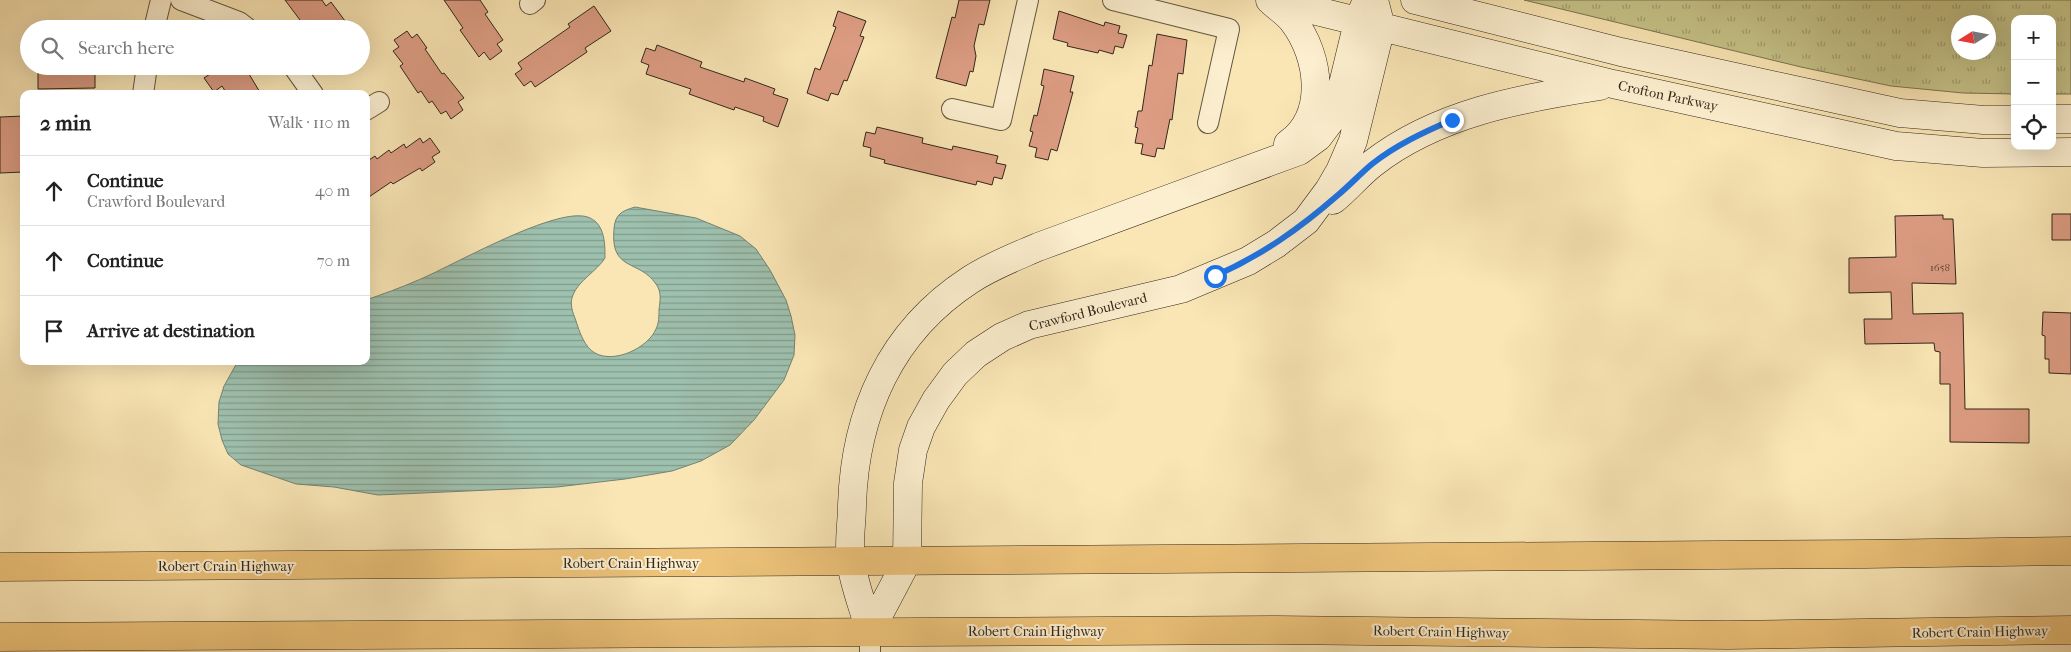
<!DOCTYPE html>
<meta charset="utf-8">
<style>
body{margin:0;font-family:"IM FELL French Canon",serif;background:#f6f6f6;color:#222}
.controls{position:absolute;right:15px;top:15px;display:grid;overflow:hidden;border-radius:10px;box-shadow:0 5px 20px #0002}
.controls button{width:45px;height:45px;display:grid;place-items:center;padding:0;border:0;border-bottom:1px solid #e0e0e0;background:#fff;color:#222;font:25px sans-serif}
.compass{position:absolute;left:1951px;top:15px;width:45px;height:45px;border-radius:50%;background:#fff;box-shadow:0 5px 20px #0002;rotate:259deg}
.stop{position:absolute;width:15px;height:15px;margin:-11px;border:4px solid #1a73e8;border-radius:50%;background:#fff}
.stop.end{background:#1a73e8;border-color:#fff;box-shadow:0 1px 5px #0008}
.list{margin:0;padding:0;list-style:none}
h2{display:flex;justify-content:space-between;align-items:center;height:65px;margin:0;padding:0 20px;font-size:21px}
h2 small{font-size:16px;font-weight:400;color:#767676}
.list li{display:grid;grid-template-columns:32px 1fr auto;gap:15px;align-items:center;box-sizing:border-box;height:70px;padding:0 20px;border-top:1px solid #e0e0e0}
.list b{display:block;font-size:19px;white-space:nowrap}
.list p{margin:0;font-size:16px;white-space:nowrap;color:#767676}
.list em{font-size:16px;font-style:normal;color:#767676}
.icon{flex:none;width:28px;height:28px;fill:none;stroke:currentColor;stroke-width:2;stroke-linecap:round;stroke-linejoin:round}
.map{position:relative;flex:none;width:2071px;height:652px;overflow:hidden}
.search{position:absolute;background:#fff;box-shadow:0 5px 20px #0002;left:20px;top:20px;width:350px;height:55px;display:flex;align-items:center;gap:12px;box-sizing:border-box;padding:0 18px;border-radius:28px;color:#767676;font-size:19px}
.panel{position:absolute;background:#fff;box-shadow:0 5px 20px #0002;left:20px;top:90px;width:350px;height:275px;border-radius:10px}
.map>svg:first-child{display:block}
.grass{fill:url(#grass-tufts);stroke:#7c7552;fill-rule:evenodd}
.water{fill:url(#water-rules);stroke:#738373}
.building{fill:#dd9d84;stroke:#32271a}
.lines{fill:none;stroke-linecap:round;stroke-linejoin:round}
.street-casing{stroke:#645741;stroke-width:22}
.secondary-casing{stroke:#32271a;stroke-width:29}
.highway-casing{stroke:#32271a;stroke-width:29}
.street{stroke:#fcefcf;stroke-width:20}
.secondary{stroke:#fcefcf;stroke-width:28}
.highway{stroke:#edc37a;stroke-width:28}
.route{stroke:#1a73e8;stroke-width:6}
.labels{text-anchor:middle;dominant-baseline:central;stroke-width:4;stroke-linejoin:round;paint-order:stroke}
.number-label{font-size:11px;fill:#5d4434}
.street-label{font-size:14px;fill:#32271a;stroke:#fcefcf}
</style>
<div class="map">
<svg width="2071" height="652" viewBox="0 0 2071 652">
<defs>
<pattern id="grass-tufts" width="24" height="20" patternUnits="userSpaceOnUse" patternTransform="scale(1.25)"><rect width="24" height="20" fill="#c5c389"/><path d="M3 7l-1-3M5 7V3M7 7l1-3M15 17l-1-3M17 17v-4M19 17l1-3" fill="none" stroke="#a19e6f"/></pattern>
<pattern id="water-rules" width="6" height="5" patternUnits="userSpaceOnUse" patternTransform="scale(1.25)"><rect width="6" height="5" fill="#9ec0ae"/><path d="M0 2.5h6" fill="none" stroke="#819c8d"/></pattern>
</defs>
<rect width="100%" height="100%" fill="#fae6b5"/>
<filter id="stains"><feTurbulence type="fractalNoise" baseFrequency=".004" numOctaves="4"/><feColorMatrix values="0 0 0 0 .2 0 0 0 0 .09 0 0 0 0 .02 0 0 0 .5 -.17"/></filter>
<radialGradient id="worn" r=".72"><stop offset=".6" stop-color="#630" stop-opacity="0"/><stop offset="1" stop-color="#630" stop-opacity=".3"/></radialGradient>
<path class="grass" d="M 1524,0 L 2071,0 L 2071,94 L 2052,94 L 2052,19 L 2015,19 L 2015,94 L 1963,93 L 1891,86 L 1801,67 ZM 1958,22 L 1988,22 L 1988,52 L 1958,52 Z"/>
<path class="water" d="M 635,207 L 696,218 L 740,236 L 756,249 L 770,270 L 786,300 L 791,316 L 795,335 L 794,355 L 784,380 L 754,420 L 730,445 L 701,461 L 672,471 L 625,479 L 557,487 L 378,495 L 334,487 L 296,484 L 241,465 L 228,454 L 222,440 L 218,424 L 219,402 L 224,386 L 238,361 L 366,361 L 366,300 C 383,294 400,288 416,281 C 449,268 560,203 590,218 C 605,225 605,244 605,258 C 597,271 578,281 573,295 C 569,304 573,313 576,321 C 579,331 585,348 595,353 C 614,364 648,348 656,329 C 659,323 659,316 659,310 C 660,301 662,292 656,284 C 639,259 610,272 614,229 C 615,214 622,211 635,207 Z"/>
<path class="building" d="M 285,0 L 322,0 L 326,6 L 331,2 L 351,29 L 314,29 L 308,21 L 303,24 Z
M 444,0 L 480,0 L 488,12 L 485,14 L 503,40 L 497,44 L 502,51 L 490,60 L 484,52 L 479,57 L 460,30 L 463,28 Z
M 959,0 L 990,0 L 984,25 L 979,24 L 974,46 L 976,56 L 973,72 L 970,71 L 966,86 L 936,78 L 952,17 L 955,18 Z
M 594,6 L 611,31 L 585,48 L 587,52 L 535,87 L 531,81 L 524,86 L 515,74 L 522,69 L 518,63 L 570,27 L 568,24 Z
M 838,11 L 866,21 L 860,36 L 864,37 L 847,81 L 844,80 L 838,95 L 831,93 L 828,101 L 807,93 L 815,68 L 820,70 L 836,27 L 833,26 Z
M 1059,11 L 1104,26 L 1105,22 L 1120,26 L 1118,33 L 1127,35 L 1123,48 L 1115,46 L 1113,54 L 1099,50 L 1098,53 L 1067,46 L 1068,43 L 1053,39 Z
M 407,31 L 412,38 L 417,34 L 427,48 L 425,49 L 442,74 L 444,73 L 464,98 L 458,102 L 463,110 L 451,119 L 446,111 L 441,114 L 432,101 L 429,103 L 421,91 L 418,93 L 400,66 L 403,64 L 393,51 L 399,47 L 394,40 Z
M 1157,34 L 1187,40 L 1183,74 L 1178,73 L 1172,120 L 1170,119 L 1164,149 L 1157,148 L 1155,157 L 1141,154 L 1143,144 L 1135,143 L 1138,128 L 1135,127 L 1138,111 L 1142,111 L 1149,65 L 1152,66 Z
M 657,45 L 702,62 L 700,67 L 744,82 L 745,78 L 775,89 L 773,94 L 788,99 L 778,127 L 763,121 L 764,117 L 735,107 L 734,110 L 689,94 L 691,89 L 646,74 L 649,65 L 641,62 L 646,48 L 655,51 Z
M 38,66 L 95,66 L 95,88 L 38,89 Z
M 205,66 L 232,66 L 238,74 L 246,69 L 261,94 L 227,94 L 222,86 L 214,92 L 204,78 L 210,74 Z
M 1044,69 L 1074,76 L 1070,92 L 1073,92 L 1057,151 L 1051,149 L 1048,160 L 1035,157 L 1037,148 L 1029,146 L 1033,132 L 1030,131 L 1034,115 L 1037,116 L 1044,86 L 1041,85 Z
M 24,116 L 24,172 L 0,173 L 0,117 Z
M 877,127 L 923,138 L 922,143 L 952,150 L 953,146 L 998,156 L 996,163 L 1006,165 L 1002,179 L 994,177 L 992,185 L 977,181 L 976,185 L 884,163 L 885,160 L 870,156 L 871,148 L 863,146 L 866,132 L 875,134 Z
M 420,138 L 423,143 L 430,138 L 440,152 L 432,157 L 435,162 L 422,171 L 420,168 L 393,184 L 391,182 L 366,199 L 366,162 L 375,156 L 377,159 L 389,150 L 391,153 L 404,144 L 406,148 Z
M 2052,214 L 2071,214 L 2071,240 L 2052,240 Z
M 1943,215 L 1943,219 L 1953,219 L 1956,284 L 1912,283 L 1913,314 L 1963,313 L 1965,409 L 2029,409 L 2029,443 L 1950,442 L 1950,384 L 1940,384 L 1940,352 L 1935,351 L 1934,343 L 1865,344 L 1864,319 L 1892,319 L 1891,292 L 1849,293 L 1849,258 L 1896,257 L 1895,216 Z
M 2043,312 L 2071,313 L 2071,374 L 2049,373 L 2049,359 L 2045,359 L 2045,336 L 2042,335 Z"/>
<g class="lines">
<g class="street-casing">
<path id="street" d="M 181,0 L 239,22 L 248,29
M 1113,0 L 1229,29 L 1208,123
M 530,4 L 535,0
M 154,29 L 161,0
M 293,66 L 313,94
M 143,94 L 147,66
M 952,109 L 1001,120 L 1028,0
M 366,110 L 379,102
M 870,652 L 870,631"/>
</g>
<g class="secondary-casing">
<path id="secondary" d="M 1270,0 C 1277,7 1287,13 1293,21 C 1320,56 1328,116 1288,144
M 1272,0 L 1613,84 L 1896,146 L 1983,153 L 2071,152
M 1415,0 L 1621,52 L 1900,113 L 1984,120 L 2015,120
M 2052,119 L 2071,119
M 1333,200 C 1347,189 1358,175 1372,164 C 1437,113 1522,98 1600,86
M 870,631 C 864,609 854,585 851,562 C 848,544 852,523 852,505 C 855,413 890,332 970,280 C 991,266 1015,257 1038,247 L 1299,151 L 1318,137 L 1330,121 L 1338,105 L 1358,22 L 1367,0
M 870,631 L 907,561 L 908,483 L 913,450 L 921,427 L 936,400 L 955,374 L 976,354 L 1002,337 L 1029,325 L 1181,289 L 1248,261 L 1276,244 L 1306,221 L 1329,190 L 1340,171 L 1353,141 L 1381,27 L 1374,0"/>
</g>
<g class="highway-casing">
<path id="highway" d="M 0,567 L 1866,554 L 2071,551
M 0,637 L 1277,630 L 1728,635 L 2071,630"/>
</g>
<use href="#street" class="street"/>
<use href="#secondary" class="secondary"/>
<use href="#highway" class="highway"/>
</g>
<g class="lines">
<path class="route" d="M 1215,276 C 1262,255 1299,229 1338,195 C 1350,185 1360,174 1372,164 C 1396,145 1424,132 1452,120"/>
</g>
<g class="labels">
<g class="number-label">
<text x="1940" y="267">1658</text>
</g>
<g class="street-label">
<text transform="translate(1668 96) rotate(12)">Crofton Parkway</text>
<text transform="translate(1088 312) rotate(-14)">Crawford Boulevard</text>
<text x="631" y="563">Robert Crain Highway</text>
<text x="226" y="566">Robert Crain Highway</text>
<text x="1036" y="631">Robert Crain Highway</text>
<text transform="translate(1441 632) rotate(1)">Robert Crain Highway</text>
<text transform="translate(1980 632) rotate(-1)">Robert Crain Highway</text>
</g>
</g>
<rect width="100%" height="100%" filter="url(#stains)"/>
<rect width="100%" height="100%" fill="url(#worn)"/>
</svg>
<div class="controls">
<button>+</button>
<button>−</button>
<button><svg class="icon" aria-label="locate" viewBox="0 0 24 24"><circle cx="12" cy="12" r="6"/><path d="M12 2v4M12 18v4M2 12h4M18 12h4"/></svg></button>
</div>
<svg class="compass" viewBox="-18 -18 36 36"><path d="M0-13l5 13h-10z" fill="#e53935"/><path d="M0 13l5-13h-10z" fill="#767676"/></svg>
<div class="stop" style="left:1215px;top:276px"></div>
<div class="stop end" style="left:1452px;top:120px"></div>
<div class="search"><svg class="icon" aria-label="search" viewBox="0 0 24 24"><circle cx="10" cy="10" r="6"/><path d="M15 15l6 6"/></svg>Search here</div>
<section class="panel">
<h2>2 min<small>Walk · 110 m</small></h2>
<ul class="list">
<li><svg class="icon" aria-label="ahead" viewBox="0 0 24 24"><path d="M12 20V5M6 11l6-6 6 6"/></svg><div><b>Continue</b><p>Crawford Boulevard</p></div><em>40 m</em></li>
<li><svg class="icon" aria-label="ahead" viewBox="0 0 24 24"><path d="M12 20V5M6 11l6-6 6 6"/></svg><div><b>Continue</b></div><em>70 m</em></li>
<li><svg class="icon" aria-label="arrive" viewBox="0 0 24 24"><path d="M6 21V4h12l-3 4 3 4H6"/></svg><div><b>Arrive at destination</b></div></li>
</ul>
</section>
</div>
